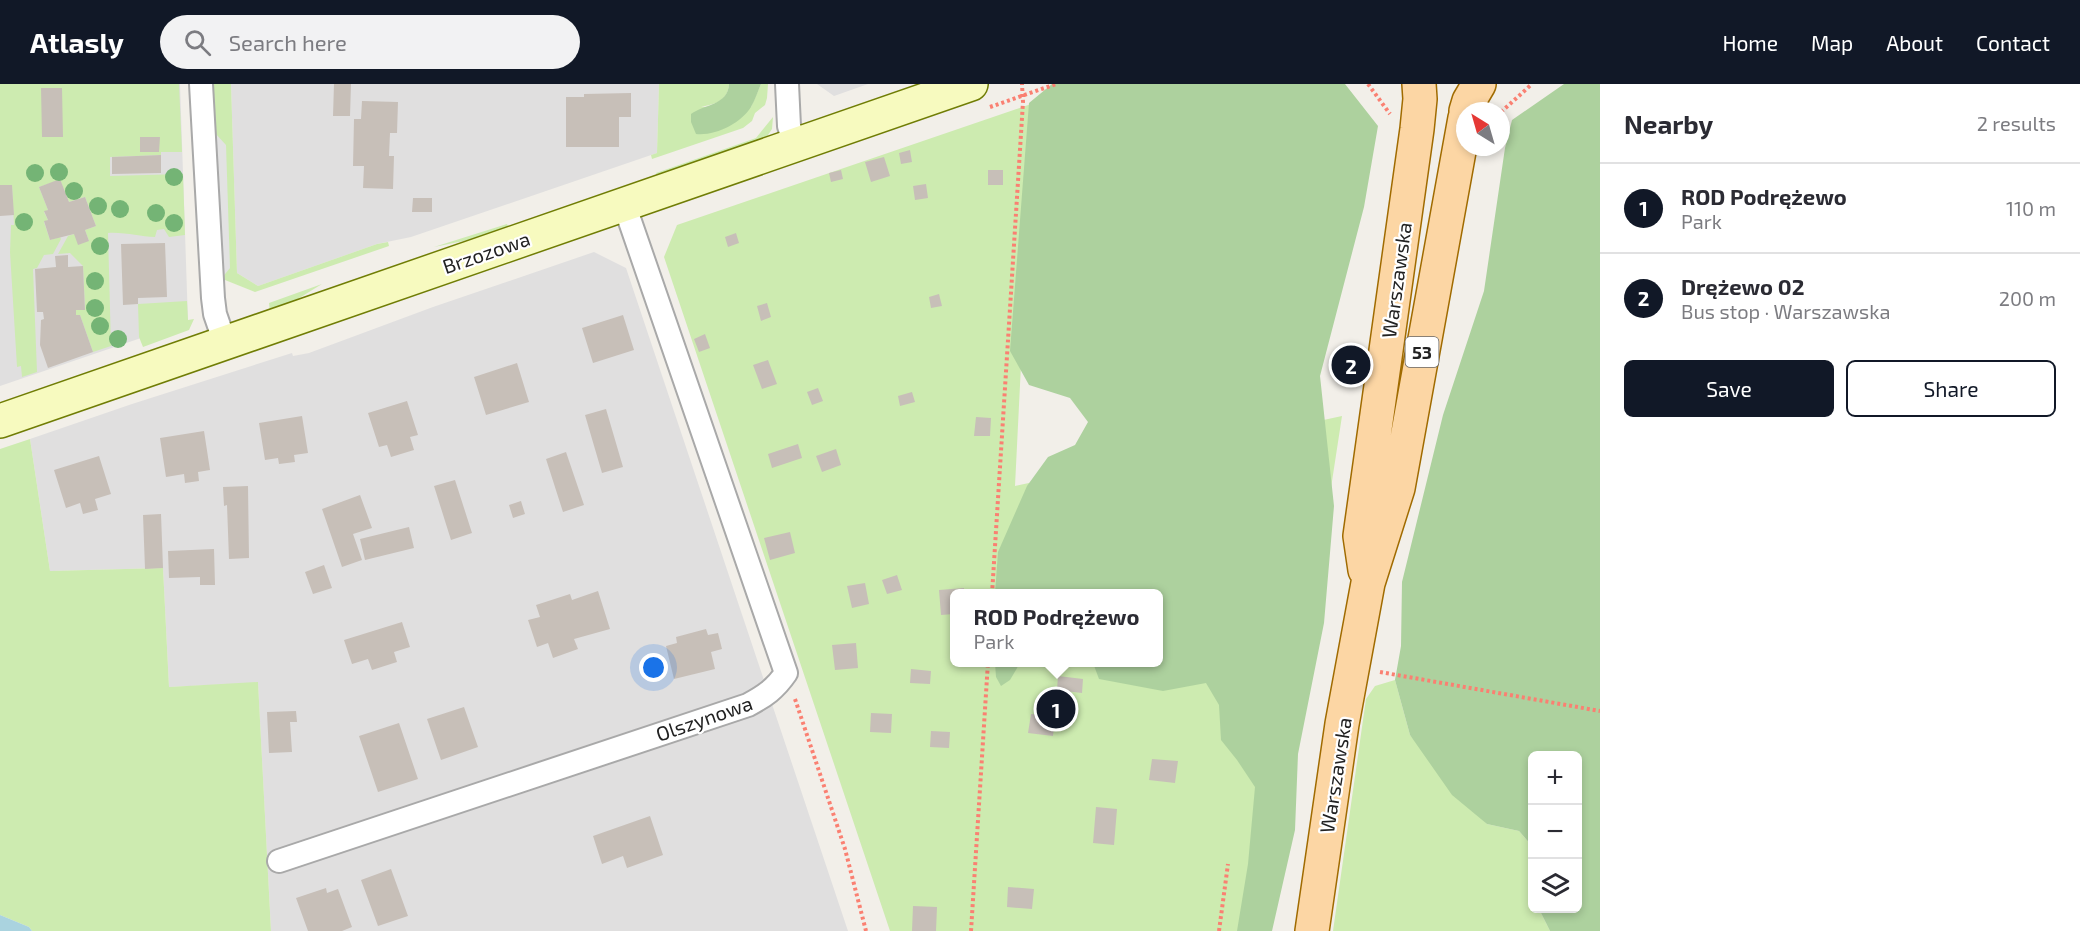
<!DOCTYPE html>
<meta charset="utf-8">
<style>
body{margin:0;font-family:"Exo 2",sans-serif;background:#f2f2f3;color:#2b2b33}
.controls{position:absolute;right:18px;bottom:18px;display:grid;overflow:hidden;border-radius:9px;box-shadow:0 3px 9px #0003}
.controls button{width:54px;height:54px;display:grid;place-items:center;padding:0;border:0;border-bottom:2px solid #e1e1e2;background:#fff;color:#2b2b33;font:30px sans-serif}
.compass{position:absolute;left:1456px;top:18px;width:54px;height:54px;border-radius:50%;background:#fff;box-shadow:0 3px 9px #0003;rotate:323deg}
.you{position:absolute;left:654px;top:584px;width:21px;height:21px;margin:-15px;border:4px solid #fff;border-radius:50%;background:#1a73e8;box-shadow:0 0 0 9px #1a73e833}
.badge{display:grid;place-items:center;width:39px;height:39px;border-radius:50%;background:#111827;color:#fff;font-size:20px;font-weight:700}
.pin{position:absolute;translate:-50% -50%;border:3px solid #fff;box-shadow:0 2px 6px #0006}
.popup{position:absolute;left:950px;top:505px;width:213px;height:78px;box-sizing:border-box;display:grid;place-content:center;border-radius:9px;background:#fff;filter:drop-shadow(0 2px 4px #0005);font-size:20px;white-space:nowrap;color:#7c7c81}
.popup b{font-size:22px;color:#2b2b33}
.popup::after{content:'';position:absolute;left:50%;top:100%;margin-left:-12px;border:12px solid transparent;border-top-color:#fff}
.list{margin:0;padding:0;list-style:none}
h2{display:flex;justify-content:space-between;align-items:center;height:78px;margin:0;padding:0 24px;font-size:26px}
h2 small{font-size:20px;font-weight:400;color:#7c7c81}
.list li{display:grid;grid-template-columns:39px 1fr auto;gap:18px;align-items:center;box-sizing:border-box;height:90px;padding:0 24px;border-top:2px solid #e1e1e2}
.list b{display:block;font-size:22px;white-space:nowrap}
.list p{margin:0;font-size:20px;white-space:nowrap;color:#7c7c81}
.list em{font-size:20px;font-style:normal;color:#7c7c81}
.actions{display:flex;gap:12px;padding:18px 24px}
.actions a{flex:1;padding:14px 0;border:2px solid #111827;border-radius:9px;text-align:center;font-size:21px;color:#111827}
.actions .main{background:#111827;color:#fff}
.icon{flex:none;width:33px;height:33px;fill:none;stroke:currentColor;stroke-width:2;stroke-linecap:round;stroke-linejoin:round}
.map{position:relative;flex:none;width:1600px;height:847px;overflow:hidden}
header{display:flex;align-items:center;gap:36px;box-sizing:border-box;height:84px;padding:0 30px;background:#111827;color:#fff}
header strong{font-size:28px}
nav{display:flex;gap:33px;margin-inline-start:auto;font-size:21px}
.search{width:420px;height:54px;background:#f2f2f3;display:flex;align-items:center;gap:15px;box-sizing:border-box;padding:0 21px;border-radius:33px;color:#7c7c81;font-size:22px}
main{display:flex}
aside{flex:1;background:#fff}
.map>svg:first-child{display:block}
.residential{fill:#e0dfdf}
.grass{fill:#cdebb0;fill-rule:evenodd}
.forest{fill:#add19e}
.parking{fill:#e2e2e2}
.water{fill:#aad3df}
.building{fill:#c7bfb8}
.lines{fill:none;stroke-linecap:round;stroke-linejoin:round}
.minor-casing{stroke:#a9a9a9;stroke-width:26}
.secondary-casing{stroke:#707d05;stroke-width:36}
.primary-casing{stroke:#a06b00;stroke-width:36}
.path{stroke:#fa8072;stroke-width:4;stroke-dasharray:3 3;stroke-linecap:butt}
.minor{stroke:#fff;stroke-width:22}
.secondary{stroke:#f7fabf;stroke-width:33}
.primary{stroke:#fcd6a4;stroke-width:33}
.tree{fill:#74b475}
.labels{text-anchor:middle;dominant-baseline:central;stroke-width:4.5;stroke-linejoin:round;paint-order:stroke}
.shield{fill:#fff;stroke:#646464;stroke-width:1.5}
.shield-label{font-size:18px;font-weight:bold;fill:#222}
.street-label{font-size:20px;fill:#222;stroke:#fff}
</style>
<header>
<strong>Atlasly</strong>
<div class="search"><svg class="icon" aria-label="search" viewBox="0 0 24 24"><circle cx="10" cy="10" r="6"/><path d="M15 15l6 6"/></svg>Search here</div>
<nav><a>Home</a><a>Map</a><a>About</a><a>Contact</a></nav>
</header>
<main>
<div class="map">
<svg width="1600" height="847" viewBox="0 0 1600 847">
<rect width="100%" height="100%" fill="#f2efe9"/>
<path class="residential" d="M 0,0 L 180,0 L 188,238 L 0,302 Z
M 231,0 L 659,0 L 657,69 L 411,153 L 377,160 L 258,202 L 237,189 Z
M 817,0 L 868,0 L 834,12 Z
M 594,168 L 626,184 L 848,847 L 271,847 L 258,599 L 169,603 L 163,484 L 50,487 L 30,355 L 132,320 L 292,269 L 293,272 L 309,269 L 433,223 Z"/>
<path class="grass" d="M 0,0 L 179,0 L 182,68 L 161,68 L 161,71 L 110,73 L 110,92 L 183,90 L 185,151 L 169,153 L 164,145 L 157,146 L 155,153 C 140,153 126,148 108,149 L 111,262 L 93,268 L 80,231 L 76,231 L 76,226 L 85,225 L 83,182 L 70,169 L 58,170 L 68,152 L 74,150 L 89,157 L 85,146 L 96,142 L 85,113 L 69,118 L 60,96 L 39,103 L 48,126 L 44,128 L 48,136 L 44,138 L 50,156 L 60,153 L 61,155 L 53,170 L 44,171 L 37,184 L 33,185 L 37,288 L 22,293 L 21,282 L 17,283 L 10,168 L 11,141 L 14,141 L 12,101 L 0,101 Z
M 213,0 L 231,0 L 237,189 L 258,202 L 377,160 L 388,158 L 389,162 L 255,208 L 225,196 L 221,196 Z
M 659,0 L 729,0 C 728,17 715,20 701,23 L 751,23 L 761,0 L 768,0 L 767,14 L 765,21 L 755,29 L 752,37 L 743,44 L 652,75 L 651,71 L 657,69 Z
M 1034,19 L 1015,402 L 1342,332 L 1263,847 L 890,847 L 664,173 L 677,141 ZM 954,510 L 1158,510 L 1158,578 L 954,578 Z
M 773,33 L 772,45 L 764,57 L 657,92 L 656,89 L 756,54 Z
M 507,140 L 509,144 L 498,150 L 434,163 Z
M 322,200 L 283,224 L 270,229 L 269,219 Z
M 187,217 L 188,236 L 194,235 L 189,246 L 143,263 L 139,253 L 138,220 Z
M 30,355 L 50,487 L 163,484 L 169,603 L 258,598 L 271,847 L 32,847 L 29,843 L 0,831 L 0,365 Z
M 1395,596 L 1410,651 L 1487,740 L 1519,747 L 1532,762 L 1532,824 L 1539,825 L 1550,847 L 1333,847 L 1366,615 L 1375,602 Z"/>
<path class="forest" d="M 729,0 L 761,0 C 758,7 755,16 751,23 C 741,39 716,52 696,50 L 691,38 L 691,30 C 705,20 728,21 729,0 Z
M 1052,0 L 1345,0 L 1378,42 L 1364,123 L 1320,292 L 1334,422 L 1324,539 L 1298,670 L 1295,746 L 1272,847 L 1237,847 L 1248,780 L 1255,703 L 1237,676 L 1221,656 L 1219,621 L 1206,599 L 1163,607 L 1099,595 L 1093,579 L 1158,578 L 1158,510 L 995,509 L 998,468 L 1027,402 L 1048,373 L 1075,361 L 1088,338 L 1070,314 L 1029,301 L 1010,267 L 1029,19 Z
M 1564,0 L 1600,0 L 1600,847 L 1550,847 L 1539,825 L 1578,824 L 1578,672 L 1532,672 L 1532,762 L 1519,747 L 1487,740 L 1452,711 L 1410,651 L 1395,596 L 1401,562 L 1402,498 L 1443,331 L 1484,207 L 1505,64 L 1512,36 Z
M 995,579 L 995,578 L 1020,579 L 1010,596 L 1001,602 L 996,593 Z"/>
<path class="parking" d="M 215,49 L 226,61 L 230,184 L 221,195 Z"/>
<path class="water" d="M 0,831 L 29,843 L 32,847 L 0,847 Z"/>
<path class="building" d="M 334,0 L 351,0 L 350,32 L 333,32 Z
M 41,4 L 62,4 L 63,53 L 42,53 Z
M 631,9 L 631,33 L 619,33 L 619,63 L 566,63 L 566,13 L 584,13 L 584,10 Z
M 362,17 L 398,18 L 397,49 L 390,49 L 389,72 L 394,72 L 393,105 L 363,104 L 364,82 L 353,82 L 354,35 L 361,35 Z
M 140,53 L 160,53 L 159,68 L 140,68 Z
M 910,66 L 912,78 L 901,80 L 899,69 Z
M 161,71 L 161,89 L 112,90 L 112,73 Z
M 884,73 L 890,92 L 871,98 L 865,78 Z
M 841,86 L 843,95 L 831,98 L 829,89 Z
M 988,86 L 1003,86 L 1003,101 L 988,101 Z
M 60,95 L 69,118 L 85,113 L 96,142 L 85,146 L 89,157 L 78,161 L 74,150 L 50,156 L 44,137 L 48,136 L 44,127 L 48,126 L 39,103 Z
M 926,100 L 928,114 L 915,116 L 913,102 Z
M 0,101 L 12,101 L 14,131 L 0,132 Z
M 413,114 L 432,114 L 432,128 L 412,128 Z
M 736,149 L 739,159 L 728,163 L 725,153 Z
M 165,159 L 167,213 L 138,214 L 138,220 L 123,221 L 121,160 Z
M 68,171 L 68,183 L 83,182 L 85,226 L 76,226 L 76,231 L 80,231 L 93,268 L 48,284 L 40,261 L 41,236 L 44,235 L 43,228 L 37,228 L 35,185 L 56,183 L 55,172 Z
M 939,210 L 942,222 L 931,224 L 929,213 Z
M 767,219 L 771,233 L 761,237 L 757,222 Z
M 623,231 L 634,266 L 593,279 L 582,244 Z
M 705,250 L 710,264 L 699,268 L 694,255 Z
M 768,276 L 777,300 L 762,305 L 753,281 Z
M 517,279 L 529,318 L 486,331 L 474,293 Z
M 818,304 L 823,317 L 812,321 L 807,308 Z
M 912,308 L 915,318 L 900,322 L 898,312 Z
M 407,317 L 418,351 L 410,353 L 414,366 L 391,373 L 387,361 L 379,363 L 368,329 Z
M 606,325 L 623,383 L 602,389 L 585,331 Z
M 302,332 L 308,369 L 294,371 L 295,378 L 279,380 L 278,374 L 265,376 L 259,339 Z
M 976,333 L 991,334 L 990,352 L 974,352 Z
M 204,347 L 210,386 L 198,388 L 199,397 L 185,399 L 184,390 L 166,393 L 160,354 Z
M 798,360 L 802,374 L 772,384 L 768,370 Z
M 836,365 L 841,381 L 822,388 L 816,372 Z
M 566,368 L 584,421 L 563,428 L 546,375 Z
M 99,372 L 111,410 L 95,415 L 98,426 L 83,430 L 80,419 L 66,424 L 54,386 Z
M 455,396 L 472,449 L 451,456 L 434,402 Z
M 248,402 L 249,474 L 229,475 L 227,421 L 224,422 L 223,403 Z
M 360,411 L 372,444 L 353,450 L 362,476 L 342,483 L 322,425 Z
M 521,417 L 525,430 L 513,434 L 509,421 Z
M 161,430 L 163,484 L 145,485 L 143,431 Z
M 409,443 L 414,464 L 365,476 L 360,455 Z
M 790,448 L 795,469 L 770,476 L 764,454 Z
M 214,465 L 215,501 L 200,501 L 200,493 L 169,494 L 168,467 Z
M 324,481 L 332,504 L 313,510 L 305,488 Z
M 897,491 L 902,506 L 887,510 L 882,496 Z
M 865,499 L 869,520 L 852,524 L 847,502 Z
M 964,504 L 964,510 L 954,510 L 954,530 L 941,531 L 939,506 Z
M 598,507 L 610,545 L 574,555 L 578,565 L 553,574 L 548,559 L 537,563 L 528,536 L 540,533 L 536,521 L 570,510 L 572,516 Z
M 402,538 L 410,563 L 394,568 L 397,578 L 372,586 L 368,575 L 352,580 L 344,556 Z
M 706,545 L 708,551 L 718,549 L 722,565 L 711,568 L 715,585 L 674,595 L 666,562 L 677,559 L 676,553 Z
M 856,559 L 858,584 L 835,586 L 832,561 Z
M 911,585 L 931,587 L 930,600 L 910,599 Z
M 1058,592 L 1083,595 L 1082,609 L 1057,606 Z
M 464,623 L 478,663 L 441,676 L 427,635 Z
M 296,627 L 297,638 L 290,638 L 292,668 L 269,669 L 267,628 Z
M 871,629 L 892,630 L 891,649 L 870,648 Z
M 1031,630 L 1055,633 L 1053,652 L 1028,649 Z
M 399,639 L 418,695 L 378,708 L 359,652 Z
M 931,647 L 950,648 L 949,664 L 930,663 Z
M 1152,675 L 1178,677 L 1175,699 L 1149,696 Z
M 1096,723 L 1117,725 L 1114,761 L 1093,759 Z
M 650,732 L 663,771 L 627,784 L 623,772 L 602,780 L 593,752 Z
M 391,785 L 408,832 L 378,842 L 361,796 Z
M 1008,803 L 1034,805 L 1032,825 L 1007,823 Z
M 326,804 L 327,809 L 338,805 L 352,843 L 342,847 L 308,847 L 296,814 Z
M 913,822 L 937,823 L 936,847 L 912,847 Z"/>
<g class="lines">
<g class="minor-casing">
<path id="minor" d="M 201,0 L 213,214 L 215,230 L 225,259
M 787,0 L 789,42 L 795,61
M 279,777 L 748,621 C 765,612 775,605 786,589 L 624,120"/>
</g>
<g class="secondary-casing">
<path id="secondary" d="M 0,337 L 971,0"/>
</g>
<g class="primary-casing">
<path id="primary" d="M 1466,27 L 1469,17 L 1479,0
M 1365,486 L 1360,452 L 1417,45 L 1420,15 L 1419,0
M 1312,847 L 1342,640 L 1368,499 L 1398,404 L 1465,34"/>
</g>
<path class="path" d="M 1368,0 L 1390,30
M 990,23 L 1056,0
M 1501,28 L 1532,0
M 992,510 L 1023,18 L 1022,0
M 1380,588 L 1600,627
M 795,615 L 845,765 L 866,847
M 971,847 L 988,578
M 1219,847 L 1228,780"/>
<use href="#minor" class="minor"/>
<use href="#secondary" class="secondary"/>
<use href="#primary" class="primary"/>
</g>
<g class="tree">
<circle cx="59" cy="88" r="9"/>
<circle cx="35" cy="89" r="9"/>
<circle cx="174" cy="93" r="9"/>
<circle cx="74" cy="107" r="9"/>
<circle cx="98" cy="122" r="9"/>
<circle cx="120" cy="125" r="9"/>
<circle cx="156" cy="129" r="9"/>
<circle cx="24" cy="138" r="9"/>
<circle cx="174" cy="139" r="9"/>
<circle cx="100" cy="162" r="9"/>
<circle cx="95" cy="197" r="9"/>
<circle cx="95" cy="224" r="9"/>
<circle cx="100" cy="242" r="9"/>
<circle cx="118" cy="255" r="9"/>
</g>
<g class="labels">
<rect class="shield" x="1405.5" y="253" width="33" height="30" rx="4.5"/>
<g class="shield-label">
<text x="1422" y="268">53</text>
</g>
<g class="street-label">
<text transform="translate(486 168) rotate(-19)">Brzozowa</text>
<text transform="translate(1396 196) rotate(-82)">Warszawska</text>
<text transform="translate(704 634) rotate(-19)">Olszynowa</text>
<text transform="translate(1335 691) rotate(-81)">Warszawska</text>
</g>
</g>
</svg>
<div class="controls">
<button>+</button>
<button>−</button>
<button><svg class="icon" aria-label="layers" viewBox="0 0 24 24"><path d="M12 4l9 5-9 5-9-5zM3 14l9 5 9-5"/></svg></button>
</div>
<svg class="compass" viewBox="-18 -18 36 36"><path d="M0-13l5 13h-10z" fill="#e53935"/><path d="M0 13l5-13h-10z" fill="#7c7c81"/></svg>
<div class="you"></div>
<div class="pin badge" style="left:1056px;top:625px">1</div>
<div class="popup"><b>ROD Podrężewo</b>Park</div>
<div class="pin badge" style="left:1351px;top:281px">2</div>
</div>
<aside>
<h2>Nearby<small>2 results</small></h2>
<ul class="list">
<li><span class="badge">1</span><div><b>ROD Podrężewo</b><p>Park</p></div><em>110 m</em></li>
<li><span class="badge">2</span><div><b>Drężewo 02</b><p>Bus stop · Warszawska</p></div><em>200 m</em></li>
</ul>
<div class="actions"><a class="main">Save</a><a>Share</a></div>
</aside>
</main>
